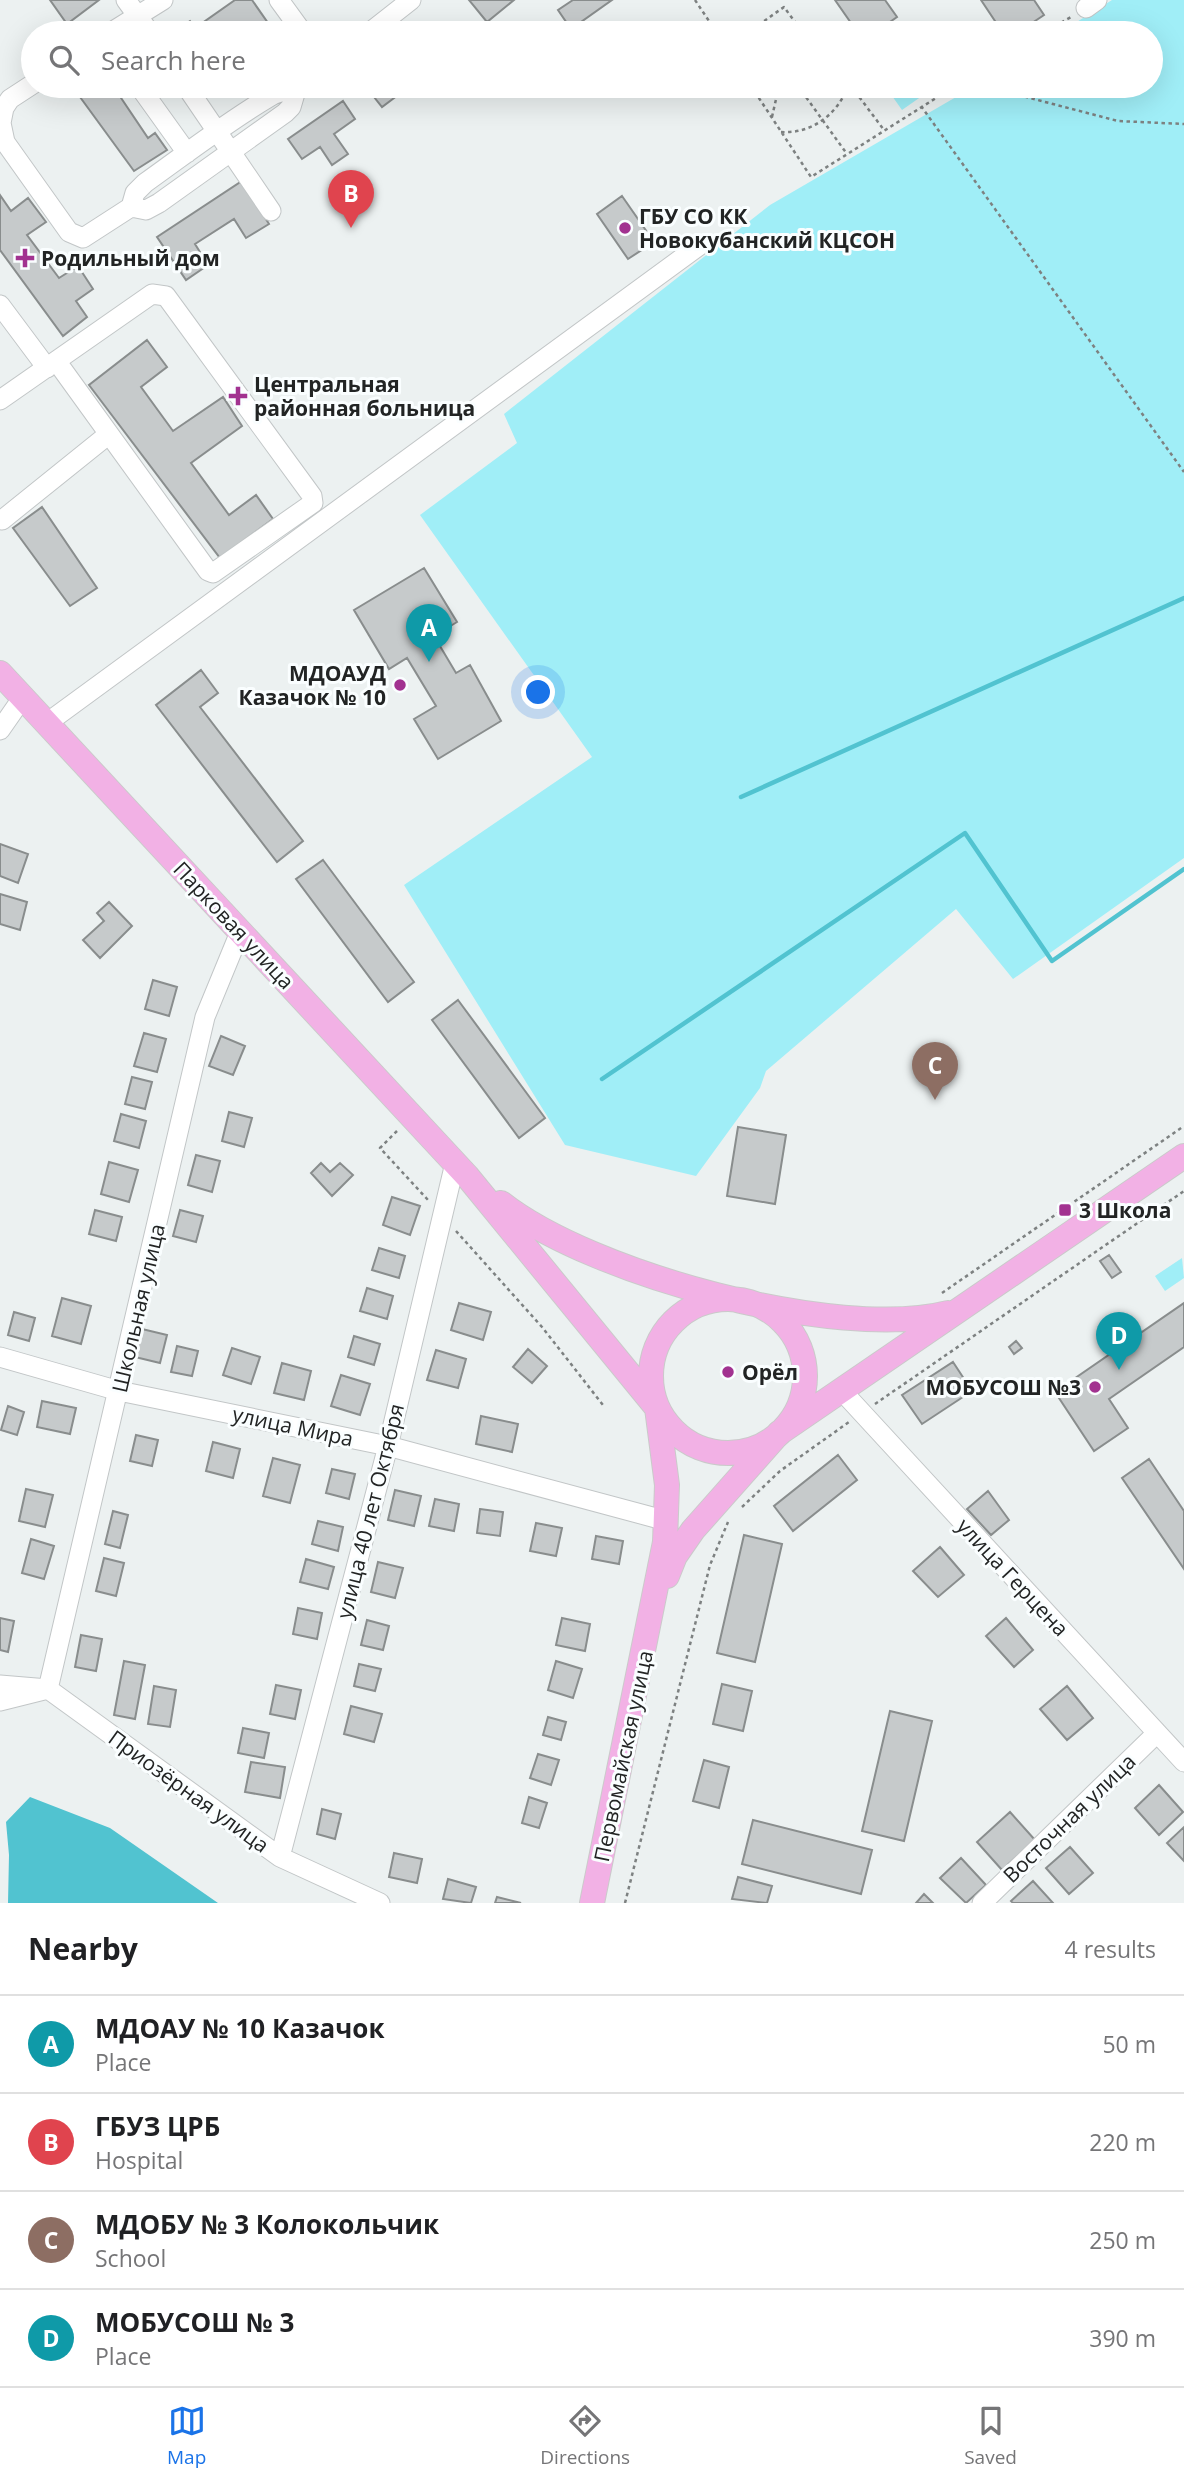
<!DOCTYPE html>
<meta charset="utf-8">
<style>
body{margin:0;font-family:"Open Sans",sans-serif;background:#f2f2f2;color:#202124}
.you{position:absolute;left:539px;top:693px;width:24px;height:24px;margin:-18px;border:5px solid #fff;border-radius:50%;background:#1a73e8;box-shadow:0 0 0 10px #1a73e833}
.badge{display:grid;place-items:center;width:46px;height:46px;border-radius:50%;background:#1a73e8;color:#fff;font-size:23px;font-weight:700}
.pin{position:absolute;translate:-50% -58px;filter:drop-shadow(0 2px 4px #0008)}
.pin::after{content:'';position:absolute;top:37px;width:24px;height:21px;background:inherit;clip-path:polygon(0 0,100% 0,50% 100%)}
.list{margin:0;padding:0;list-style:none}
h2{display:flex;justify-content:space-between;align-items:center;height:91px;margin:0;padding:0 28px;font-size:30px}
h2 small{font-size:23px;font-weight:400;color:#757577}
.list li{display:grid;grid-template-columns:46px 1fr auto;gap:21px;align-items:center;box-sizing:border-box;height:98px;padding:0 28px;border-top:2px solid #e0e0e0}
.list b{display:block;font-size:26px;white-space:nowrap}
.list p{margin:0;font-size:23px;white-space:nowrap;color:#757577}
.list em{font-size:23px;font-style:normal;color:#757577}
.icon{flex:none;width:38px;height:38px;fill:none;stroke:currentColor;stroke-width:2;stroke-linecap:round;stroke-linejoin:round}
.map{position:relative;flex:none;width:1184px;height:1903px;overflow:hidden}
.search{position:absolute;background:#fff;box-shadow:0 7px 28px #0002;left:21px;right:21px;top:21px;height:77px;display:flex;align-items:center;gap:18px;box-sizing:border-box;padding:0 24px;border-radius:38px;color:#757577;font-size:26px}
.sheet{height:483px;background:#fff}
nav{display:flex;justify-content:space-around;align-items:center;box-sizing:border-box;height:98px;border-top:2px solid #e0e0e0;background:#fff;font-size:19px;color:#757577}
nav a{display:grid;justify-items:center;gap:4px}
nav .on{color:#1a73e8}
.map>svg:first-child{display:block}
.green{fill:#a0eef7}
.water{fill:#51c3d0}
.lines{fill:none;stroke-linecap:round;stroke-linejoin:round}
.stream{stroke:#51c3d0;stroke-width:4.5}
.building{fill:#c6cacb;stroke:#898d8d;stroke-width:2}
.minor-casing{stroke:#c2c6c7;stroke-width:21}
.major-casing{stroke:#cacaca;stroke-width:26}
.path{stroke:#7d8181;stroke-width:2.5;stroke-dasharray:3.5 3.5;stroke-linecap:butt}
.minor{stroke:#fff;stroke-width:19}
.major{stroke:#f2b1e5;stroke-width:24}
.poi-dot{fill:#a23290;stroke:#fafeff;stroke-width:2.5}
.labels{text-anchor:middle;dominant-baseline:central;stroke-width:6;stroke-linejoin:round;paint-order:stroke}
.poi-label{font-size:21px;font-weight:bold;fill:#222424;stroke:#fafeff;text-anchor:start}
.street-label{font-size:21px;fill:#222424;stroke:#fafeff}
</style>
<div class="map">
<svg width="1184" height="1903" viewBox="0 0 1184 1903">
<rect width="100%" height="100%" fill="#ecf1f1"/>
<path class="green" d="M 1112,0 L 1184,0 L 1184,858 L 1013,979 L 956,909 L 766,1071 L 760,1088 L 696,1176 L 565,1145 L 404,885 L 592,757 L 420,515 L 517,443 L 504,414 L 770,205 L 975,86 L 1151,86 L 1151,33 L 1059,33 Z
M 885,86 L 915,86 L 922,96 L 902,110 Z
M 1182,1258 L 1184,1278 L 1165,1291 L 1155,1276 Z"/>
<path class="water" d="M 30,1797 L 110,1828 L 218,1903 L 8,1903 L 9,1855 L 6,1822 Z"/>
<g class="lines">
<path class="stream" d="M 741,797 L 1184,598
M 602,1079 L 965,833 L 1052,961 L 1184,869"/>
</g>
<path class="building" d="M 50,0 L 99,0 L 67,24 Z
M 235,0 L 252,0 L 268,23 L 255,31 L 251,23 L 235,33 L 186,33 L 182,26 L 190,21 L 195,28 Z
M 469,0 L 514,0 L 487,22 Z
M 573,0 L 612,0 L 571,29 L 558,10 Z
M 835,0 L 885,0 L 897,17 L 874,33 L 858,33 Z
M 981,0 L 1034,0 L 1044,15 L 1017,33 L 1003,33 Z
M 72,86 L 113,86 L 148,138 L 155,133 L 167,150 L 134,171 Z
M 370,86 L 392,86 L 398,95 L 382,107 L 367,88 Z
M 343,101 L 355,119 L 334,134 L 348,154 L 332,165 L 320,147 L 302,159 L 288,139 Z
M 242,181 L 269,224 L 246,238 L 234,219 L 195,244 L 208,265 L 186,280 L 157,237 Z
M 0,195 L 11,211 L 28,198 L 46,222 L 27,235 L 59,278 L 78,266 L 93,289 L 76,301 L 87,317 L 63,336 L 0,250 Z
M 622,196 L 654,242 L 628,259 L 597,214 Z
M 147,340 L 167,367 L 141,387 L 173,431 L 223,397 L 242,426 L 191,463 L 229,515 L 256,495 L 273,519 L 220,558 L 89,385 Z
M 42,507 L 97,588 L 70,606 L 13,528 Z
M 424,568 L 457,622 L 434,636 L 456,673 L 470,665 L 501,721 L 438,759 L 414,719 L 436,706 L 407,658 L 389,669 L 354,610 Z
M 201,670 L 218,693 L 200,707 L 303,841 L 277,862 L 156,705 Z
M 0,844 L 28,854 L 18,883 L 0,876 Z
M 323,860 L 414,982 L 388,1002 L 296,879 Z
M 0,894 L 27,902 L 20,930 L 0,924 Z
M 109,902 L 132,926 L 100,958 L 83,940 L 104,921 L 97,913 Z
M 153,980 L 177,987 L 169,1016 L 145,1009 Z
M 458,1000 L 545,1118 L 519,1138 L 432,1020 Z
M 144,1033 L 166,1039 L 157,1072 L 134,1066 Z
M 221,1036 L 245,1046 L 233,1075 L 209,1066 Z
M 132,1077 L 152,1082 L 145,1109 L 125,1104 Z
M 229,1112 L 252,1118 L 244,1147 L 222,1141 Z
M 121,1114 L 146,1121 L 139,1148 L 114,1141 Z
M 738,1127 L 786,1135 L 775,1204 L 727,1196 Z
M 196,1155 L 220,1161 L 212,1192 L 188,1185 Z
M 109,1162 L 138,1170 L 129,1202 L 101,1194 Z
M 321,1163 L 330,1172 L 340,1163 L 353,1175 L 332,1196 L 311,1173 Z
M 392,1197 L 420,1206 L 410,1235 L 383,1225 Z
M 95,1210 L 122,1217 L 116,1241 L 89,1234 Z
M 180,1210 L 203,1216 L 196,1242 L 173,1236 Z
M 379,1248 L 405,1256 L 399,1278 L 372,1270 Z
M 1109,1255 L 1121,1272 L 1112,1278 L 1100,1261 Z
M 367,1288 L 393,1296 L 387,1319 L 360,1311 Z
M 62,1298 L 91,1306 L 81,1344 L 52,1336 Z
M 459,1303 L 491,1312 L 483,1340 L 451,1330 Z
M 1184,1303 L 1184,1347 L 1109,1399 L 1128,1428 L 1094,1451 L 1055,1392 Z
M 14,1312 L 35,1318 L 29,1341 L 8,1335 Z
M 142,1329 L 167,1335 L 160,1363 L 135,1357 Z
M 354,1336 L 380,1344 L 374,1365 L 348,1357 Z
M 1016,1341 L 1022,1348 L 1014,1354 L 1009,1347 Z
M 177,1346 L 198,1351 L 192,1376 L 171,1372 Z
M 232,1348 L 260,1357 L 251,1384 L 223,1375 Z
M 528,1349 L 547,1366 L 532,1383 L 513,1367 Z
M 436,1350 L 466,1359 L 458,1388 L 427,1380 Z
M 953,1362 L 972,1391 L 922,1424 L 902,1395 Z
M 282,1363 L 311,1371 L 304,1400 L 274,1393 Z
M 341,1375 L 370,1384 L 360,1415 L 331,1406 Z
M 42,1401 L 76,1408 L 70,1434 L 37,1427 Z
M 8,1406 L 24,1412 L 17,1435 L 1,1430 Z
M 481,1416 L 518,1424 L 512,1452 L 476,1444 Z
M 136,1435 L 158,1440 L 152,1466 L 130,1461 Z
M 213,1442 L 240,1449 L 233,1478 L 206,1471 Z
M 838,1455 L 857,1480 L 793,1531 L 774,1506 Z
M 273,1458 L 300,1465 L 290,1503 L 263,1496 Z
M 1149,1459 L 1184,1511 L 1184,1569 L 1122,1478 Z
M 332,1469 L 355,1474 L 349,1499 L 326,1493 Z
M 26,1489 L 53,1495 L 45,1527 L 19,1521 Z
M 395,1490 L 421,1496 L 414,1526 L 388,1520 Z
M 988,1491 L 1009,1520 L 991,1535 L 967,1509 Z
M 435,1499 L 459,1504 L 454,1531 L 429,1526 Z
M 480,1509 L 503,1512 L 500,1536 L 477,1533 Z
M 113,1511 L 128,1515 L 120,1548 L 105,1544 Z
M 318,1521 L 343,1527 L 338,1551 L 312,1544 Z
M 536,1523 L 562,1528 L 556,1556 L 530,1551 Z
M 744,1535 L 782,1544 L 755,1662 L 717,1653 Z
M 596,1536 L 623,1541 L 619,1564 L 592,1559 Z
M 31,1539 L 54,1546 L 44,1579 L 22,1573 Z
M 940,1547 L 964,1575 L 938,1597 L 913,1571 Z
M 104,1558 L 124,1563 L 116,1596 L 96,1591 Z
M 306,1559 L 334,1567 L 328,1589 L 300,1582 Z
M 378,1562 L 403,1568 L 395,1598 L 371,1592 Z
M 298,1608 L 322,1613 L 317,1639 L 293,1634 Z
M 0,1618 L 14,1621 L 8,1652 L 0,1650 Z
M 562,1618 L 590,1624 L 585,1651 L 556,1645 Z
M 1006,1618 L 1033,1650 L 1014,1667 L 986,1636 Z
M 367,1620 L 389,1626 L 383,1650 L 361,1645 Z
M 81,1635 L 102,1639 L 96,1671 L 75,1667 Z
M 124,1661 L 145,1665 L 135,1719 L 114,1715 Z
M 556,1661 L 582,1669 L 573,1698 L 548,1690 Z
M 359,1664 L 381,1669 L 375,1691 L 354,1686 Z
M 722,1684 L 752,1691 L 743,1731 L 713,1724 Z
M 276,1685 L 301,1690 L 295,1719 L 270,1714 Z
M 154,1686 L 176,1690 L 170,1727 L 148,1724 Z
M 1067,1686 L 1093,1718 L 1067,1740 L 1040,1709 Z
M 351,1706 L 382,1714 L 374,1742 L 344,1734 Z
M 890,1711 L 932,1721 L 904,1841 L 862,1831 Z
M 548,1717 L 566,1722 L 561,1740 L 543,1735 Z
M 243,1728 L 269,1733 L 264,1758 L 238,1753 Z
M 538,1754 L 559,1760 L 551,1785 L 530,1778 Z
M 704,1760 L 729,1767 L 719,1808 L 693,1801 Z
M 251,1762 L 285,1767 L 280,1798 L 245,1792 Z
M 1159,1785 L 1183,1812 L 1159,1835 L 1135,1808 Z
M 529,1797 L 547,1803 L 539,1828 L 522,1823 Z
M 322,1809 L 341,1814 L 335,1839 L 317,1834 Z
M 1010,1812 L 1035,1840 L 1002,1870 L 977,1842 Z
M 753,1820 L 872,1850 L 861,1894 L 742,1864 Z
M 1184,1827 L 1184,1861 L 1167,1843 Z
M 1070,1847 L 1093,1873 L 1069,1894 L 1046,1868 Z
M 394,1853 L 422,1859 L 417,1883 L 389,1877 Z
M 961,1858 L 986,1885 L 966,1903 L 940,1878 Z
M 738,1877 L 772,1886 L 767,1903 L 732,1899 Z
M 448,1879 L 476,1887 L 471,1903 L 443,1899 Z
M 1033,1881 L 1053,1903 L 1013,1903 L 1011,1901 Z
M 924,1894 L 933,1903 L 916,1903 Z
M 497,1897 L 521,1903 L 495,1903 Z"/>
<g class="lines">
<g class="minor-casing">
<path id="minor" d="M 126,0 L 150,33
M 279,0 L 303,33
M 1086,8 L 1097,0
M 110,33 L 163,0
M 369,33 L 411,0
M 33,84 L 10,99 L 4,108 L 1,123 L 5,142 L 69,232 L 83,238 L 131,207 L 135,193 L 145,183 C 187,153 227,122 271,96 C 281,90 292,92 301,86
M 139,86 L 187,153
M 186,86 L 271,211
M 131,207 L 146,210 L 159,203 L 285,113 L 291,107 L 296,90
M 0,305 L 47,368
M 0,400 L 152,294 L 166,296 L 312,496 L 313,503 L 213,573 L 208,571 L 57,362
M 2,520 L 109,434
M 47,723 L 700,245
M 0,730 L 23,697
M 0,1357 L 119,1391 L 388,1446 L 667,1521
M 842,1391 L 1184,1762
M 0,1685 L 48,1689 L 280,1857 L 380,1903
M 0,1701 L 48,1689 L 205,1017 L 240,932
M 280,1857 L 388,1446 L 455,1163
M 982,1903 L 1157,1733"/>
</g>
<g class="major-casing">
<path id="major" d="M 0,673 L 467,1176 L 657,1408 L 667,1485 L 665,1542 L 592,1903
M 501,1203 C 591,1274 837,1341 948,1313
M651 1376a77 77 0 1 1 154 0a77 77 0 1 1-154 0Z
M 667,1576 L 675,1556 L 693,1530 L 779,1433 L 1184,1156"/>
</g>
<path class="path" d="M 695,0 L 717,33
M 747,33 L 784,7 L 803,33
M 1043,33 L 1071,17
M 751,86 L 811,177 L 955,86
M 785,86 L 796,86
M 798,86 L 847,154
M 851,86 L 884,130
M 984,86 L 1118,121 L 1184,124
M 921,106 L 1184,472
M 772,117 L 779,86
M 781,132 C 812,134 838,114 848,86
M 397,1131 L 380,1148 L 428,1200
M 456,1231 L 542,1327 L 603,1405
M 942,1293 L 1184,1126
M 875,1404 L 1184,1191
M 742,1507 L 780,1471 L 849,1422
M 625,1903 L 710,1565 L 728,1522"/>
<use href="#minor" class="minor"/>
<use href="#major" class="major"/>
</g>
<g class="poi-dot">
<circle cx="625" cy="228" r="7"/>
<path d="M21.5 247.5h7v7h7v7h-7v7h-7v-7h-7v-7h7z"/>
<path d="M234.5 385.5h7v7h7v7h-7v7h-7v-7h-7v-7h7z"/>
<circle cx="400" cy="685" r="7"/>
<rect x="1058" y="1203" width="14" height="14" rx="3.5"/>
<circle cx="728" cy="1372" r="7"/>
<circle cx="1095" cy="1387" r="7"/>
</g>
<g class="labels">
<g class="poi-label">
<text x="639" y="216">ГБУ СО КК<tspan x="639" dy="24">Новокубанский КЦСОН</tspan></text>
<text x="41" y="258">Родильный дом</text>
<text x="254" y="384">Центральная<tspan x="254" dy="24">районная больница</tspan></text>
<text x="386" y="673" text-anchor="end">МДОАУД<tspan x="386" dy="24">Казачок № 10</tspan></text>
<text x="1079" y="1210">3 Школа</text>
<text x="742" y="1372">Орёл</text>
<text x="1081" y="1387" text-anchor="end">МОБУСОШ №3</text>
</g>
<g class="street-label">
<text transform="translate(234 925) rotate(47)">Парковая улица</text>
<text transform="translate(138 1308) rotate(-77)">Школьная улица</text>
<text transform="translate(293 1426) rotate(12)">улица Мира</text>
<text transform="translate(370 1511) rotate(-76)">улица 40 лет Октября</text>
<text transform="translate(1013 1577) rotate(47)">улица Герцена</text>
<text transform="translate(623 1756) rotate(-78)">Первомайская улица</text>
<text transform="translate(189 1791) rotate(36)">Приозёрная улица</text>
<text transform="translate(1069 1818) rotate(-44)">Восточная улица</text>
</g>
</g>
</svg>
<div class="you"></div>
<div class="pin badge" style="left:429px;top:662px;background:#0f9aa8">A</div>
<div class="pin badge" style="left:351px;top:228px;background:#e0444e">B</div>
<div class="pin badge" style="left:935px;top:1100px;background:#8d6e63">C</div>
<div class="pin badge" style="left:1119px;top:1370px;background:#0f9aa8">D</div>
<div class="search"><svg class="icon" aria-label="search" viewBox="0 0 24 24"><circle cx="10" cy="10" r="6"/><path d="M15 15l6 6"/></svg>Search here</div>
</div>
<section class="sheet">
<h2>Nearby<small>4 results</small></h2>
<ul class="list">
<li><span class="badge" style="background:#0f9aa8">A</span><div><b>МДОАУ № 10 Казачок</b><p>Place</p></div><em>50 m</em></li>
<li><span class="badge" style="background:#e0444e">B</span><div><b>ГБУЗ ЦРБ</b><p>Hospital</p></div><em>220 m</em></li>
<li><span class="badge" style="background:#8d6e63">C</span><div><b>МДОБУ № 3 Колокольчик</b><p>School</p></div><em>250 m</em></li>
<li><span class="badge" style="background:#0f9aa8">D</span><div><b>МОБУСОШ № 3</b><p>Place</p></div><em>390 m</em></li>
</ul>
</section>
<nav>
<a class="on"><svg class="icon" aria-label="map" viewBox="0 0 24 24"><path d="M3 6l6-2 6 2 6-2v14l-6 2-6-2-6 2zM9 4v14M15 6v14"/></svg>Map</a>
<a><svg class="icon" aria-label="directions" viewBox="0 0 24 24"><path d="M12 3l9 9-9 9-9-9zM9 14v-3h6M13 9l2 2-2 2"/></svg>Directions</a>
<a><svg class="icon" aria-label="saved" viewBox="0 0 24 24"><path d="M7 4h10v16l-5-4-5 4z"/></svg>Saved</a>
</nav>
